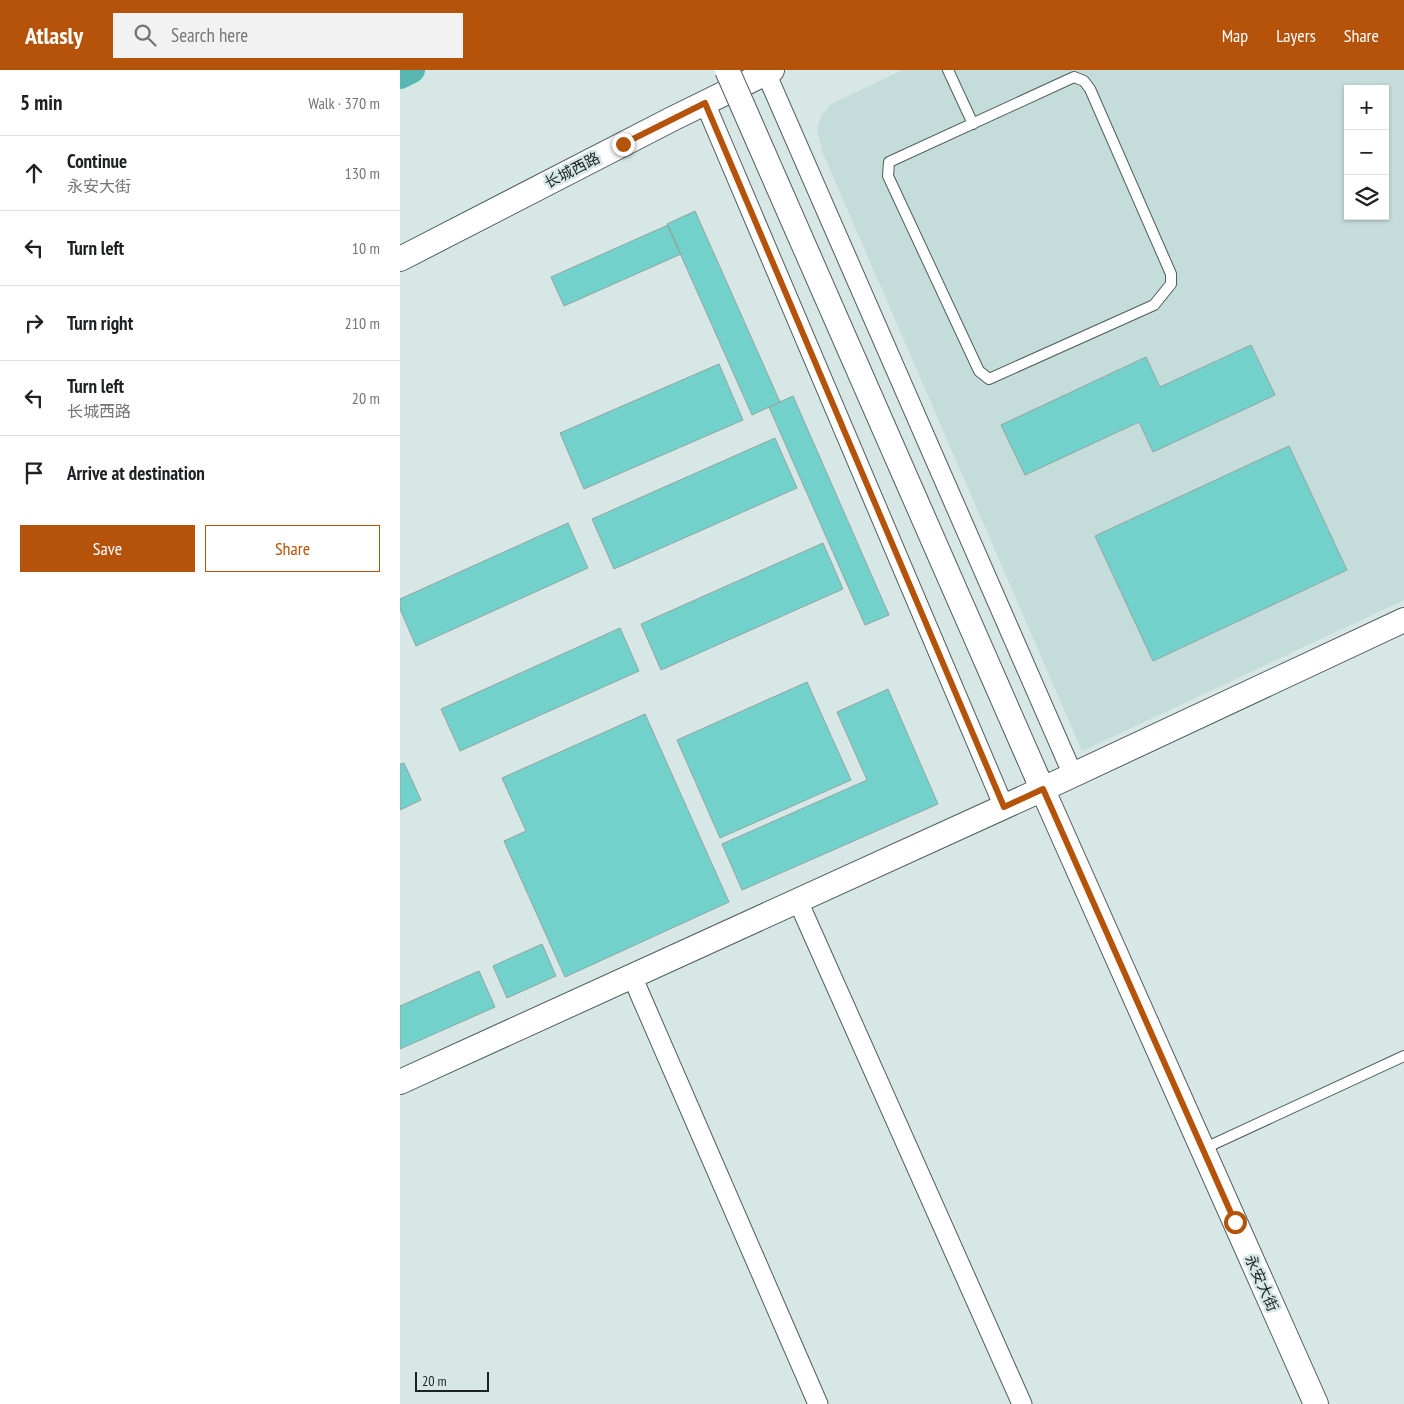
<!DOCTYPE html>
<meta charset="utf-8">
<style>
body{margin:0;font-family:"PT Sans Narrow","Noto Sans SC",sans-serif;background:#f2f2f2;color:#202124}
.controls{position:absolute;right:15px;top:15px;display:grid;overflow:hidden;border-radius:0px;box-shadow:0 1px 4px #0004}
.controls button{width:45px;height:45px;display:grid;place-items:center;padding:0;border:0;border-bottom:1px solid #e0e0e0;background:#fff;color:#202124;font:25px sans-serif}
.scale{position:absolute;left:15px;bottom:12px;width:74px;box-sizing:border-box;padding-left:5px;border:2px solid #1c2221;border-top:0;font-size:14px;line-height:18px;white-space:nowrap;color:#1c2221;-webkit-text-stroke:4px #d6e7e5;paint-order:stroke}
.stop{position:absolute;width:15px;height:15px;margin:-11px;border:4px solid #b45309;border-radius:50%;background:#fff}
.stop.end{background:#b45309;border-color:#fff;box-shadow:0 1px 5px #0008}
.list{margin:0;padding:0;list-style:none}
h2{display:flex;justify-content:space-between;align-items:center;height:65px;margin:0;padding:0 20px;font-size:21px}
h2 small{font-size:16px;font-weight:400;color:#757577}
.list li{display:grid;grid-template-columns:32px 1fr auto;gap:15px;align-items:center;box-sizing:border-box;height:75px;padding:0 20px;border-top:1px solid #e0e0e0}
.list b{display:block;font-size:19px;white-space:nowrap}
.list p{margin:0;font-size:16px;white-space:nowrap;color:#757577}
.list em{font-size:16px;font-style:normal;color:#757577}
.actions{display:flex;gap:10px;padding:15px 20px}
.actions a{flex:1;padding:11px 0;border:1px solid #b45309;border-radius:0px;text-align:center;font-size:18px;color:#b45309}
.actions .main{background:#b45309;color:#fff}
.icon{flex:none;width:28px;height:28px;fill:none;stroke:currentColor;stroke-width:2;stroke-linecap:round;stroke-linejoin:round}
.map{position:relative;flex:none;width:1004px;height:1334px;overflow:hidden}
header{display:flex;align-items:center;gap:30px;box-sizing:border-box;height:70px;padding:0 25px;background:#b45309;color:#fff}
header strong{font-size:24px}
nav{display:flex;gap:28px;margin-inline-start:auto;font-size:18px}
.search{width:350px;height:45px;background:#f2f2f2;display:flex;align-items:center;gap:12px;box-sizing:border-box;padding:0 18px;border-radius:0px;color:#757577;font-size:19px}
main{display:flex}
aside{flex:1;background:#fff}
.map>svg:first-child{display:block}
.built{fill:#c4dcda;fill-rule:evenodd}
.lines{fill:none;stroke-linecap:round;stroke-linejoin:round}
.canal{stroke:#58b8b1;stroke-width:26}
.building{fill:#72d2cb;stroke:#94a4a2}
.service-casing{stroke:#4f5d5c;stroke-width:12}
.minor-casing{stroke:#4f5d5c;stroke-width:21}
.tertiary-casing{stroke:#4f5d5c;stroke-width:26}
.service{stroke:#fff;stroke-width:10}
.minor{stroke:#fff;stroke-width:19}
.tertiary{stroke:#fff;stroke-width:24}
.tertiary-bridge-casing{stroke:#4f5d5c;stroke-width:26;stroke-linecap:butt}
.tertiary-bridge{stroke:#fff;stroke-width:24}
.route{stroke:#b45309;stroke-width:6}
.labels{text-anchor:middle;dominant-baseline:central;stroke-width:5;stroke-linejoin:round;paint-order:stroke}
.street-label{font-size:15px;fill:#1c2221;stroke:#d6e7e5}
</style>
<header>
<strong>Atlasly</strong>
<div class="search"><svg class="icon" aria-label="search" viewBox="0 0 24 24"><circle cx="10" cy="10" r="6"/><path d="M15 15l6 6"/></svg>Search here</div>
<nav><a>Map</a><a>Layers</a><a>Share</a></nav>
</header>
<main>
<aside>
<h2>5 min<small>Walk · 370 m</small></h2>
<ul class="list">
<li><svg class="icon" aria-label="ahead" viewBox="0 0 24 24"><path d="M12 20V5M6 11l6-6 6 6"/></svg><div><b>Continue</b><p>永安大街</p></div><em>130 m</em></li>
<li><svg class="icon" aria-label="left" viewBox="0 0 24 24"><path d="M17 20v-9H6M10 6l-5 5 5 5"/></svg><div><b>Turn left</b></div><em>10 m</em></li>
<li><svg class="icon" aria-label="right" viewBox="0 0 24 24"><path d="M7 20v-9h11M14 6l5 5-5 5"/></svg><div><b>Turn right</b></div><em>210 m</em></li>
<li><svg class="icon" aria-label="left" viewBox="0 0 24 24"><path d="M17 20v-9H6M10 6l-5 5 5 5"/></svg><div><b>Turn left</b><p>长城西路</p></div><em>20 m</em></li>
<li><svg class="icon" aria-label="arrive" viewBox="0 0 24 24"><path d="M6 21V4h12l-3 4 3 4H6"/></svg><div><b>Arrive at destination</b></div></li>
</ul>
<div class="actions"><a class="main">Save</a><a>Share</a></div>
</aside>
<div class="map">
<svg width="1004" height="1334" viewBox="0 0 1004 1334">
<rect width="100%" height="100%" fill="#d6e7e5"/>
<path class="built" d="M 503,0 L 1004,0 L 1004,530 L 682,681 L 422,81 L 417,59 L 421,46 L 431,34 ZM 948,19 L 985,19 L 985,146 L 948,146 Z"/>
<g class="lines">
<path class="canal" d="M 0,6 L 12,0"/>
</g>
<path class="building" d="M 295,141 L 380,332 L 352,345 L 267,154 Z
M 268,155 L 281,184 L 164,236 L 151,207 Z
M 851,275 L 875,325 L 753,382 L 739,352 L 625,405 L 601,355 L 746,287 L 760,317 Z
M 319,294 L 343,350 L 184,419 L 160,363 Z
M 393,326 L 489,545 L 465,555 L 369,337 Z
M 375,368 L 397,418 L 214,499 L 192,449 Z
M 889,376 L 947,500 L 753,591 L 695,466 Z
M 168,453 L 188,498 L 16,576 L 0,539 L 0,529 Z
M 423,473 L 443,519 L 261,600 L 241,554 Z
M 220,558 L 239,601 L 60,681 L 41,639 Z
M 407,612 L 451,710 L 320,768 L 277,670 Z
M 488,619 L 538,734 L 342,820 L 322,774 L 467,710 L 437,642 Z
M 245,644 L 329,832 L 165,907 L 104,771 L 126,761 L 102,708 Z
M 4,693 L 21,730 L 0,740 L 0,694 Z
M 142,874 L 156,906 L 107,928 L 93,896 Z
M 79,901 L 95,937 L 0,979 L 0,936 Z"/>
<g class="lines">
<g class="service-casing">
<path id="service" d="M 548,0 L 573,54
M 674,7 L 684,11 L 690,19 L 771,204 L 771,214 L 754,235 L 589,309 L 579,301 L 488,106 L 489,92 Z
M 803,1079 L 1004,986"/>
</g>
<g class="minor-casing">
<path id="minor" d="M 366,3 L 673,705
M 305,33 L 604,737
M 398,831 L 622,1334
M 232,906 L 418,1334"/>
</g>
<g class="tertiary-casing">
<path id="tertiary" d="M 0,189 L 274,48 L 372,0
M 637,707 L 916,1334
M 0,1012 L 643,719 L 1004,550"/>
</g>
<use href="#service" class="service"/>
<use href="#minor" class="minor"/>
<use href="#tertiary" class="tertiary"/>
<g class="tertiary-bridge-casing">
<path id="tertiary-bridge" d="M 327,0 L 637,707"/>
</g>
<use href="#tertiary-bridge" class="tertiary-bridge"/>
</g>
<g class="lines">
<path class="route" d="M 223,74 L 305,33 L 604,737 L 643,719 L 835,1152"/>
</g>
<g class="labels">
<g class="street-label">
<text transform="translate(172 100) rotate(-27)">长城西路</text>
<text transform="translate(862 1213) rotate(66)">永安大街</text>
</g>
</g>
</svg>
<div class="controls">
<button>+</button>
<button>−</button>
<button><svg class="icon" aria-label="layers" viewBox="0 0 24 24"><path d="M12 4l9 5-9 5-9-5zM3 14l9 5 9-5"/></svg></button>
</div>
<div class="scale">20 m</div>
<div class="stop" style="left:835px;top:1152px"></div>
<div class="stop end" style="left:223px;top:74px"></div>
</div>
</main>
